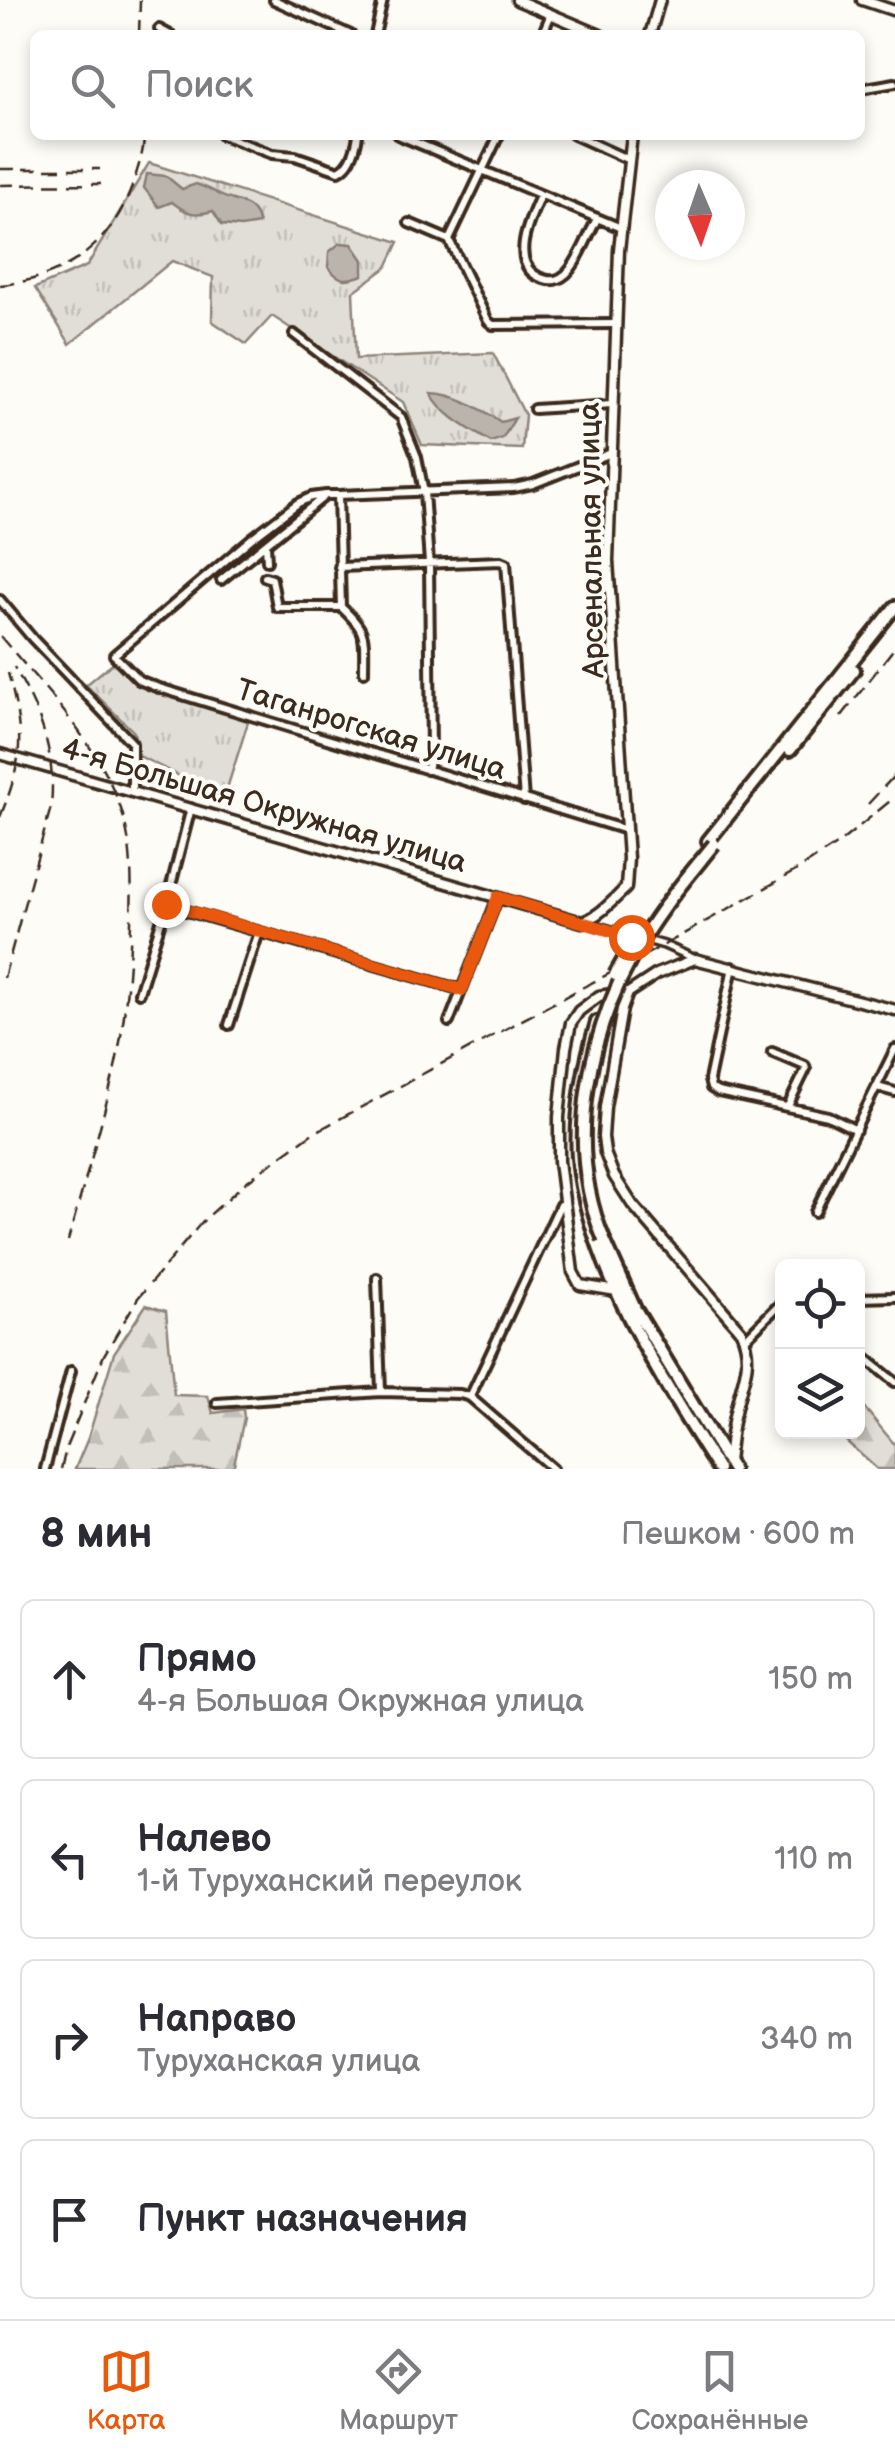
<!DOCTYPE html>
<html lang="ru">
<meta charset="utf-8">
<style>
body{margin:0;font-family:"Balsamiq Sans",sans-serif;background:#f7f7f7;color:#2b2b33}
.controls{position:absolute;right:30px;bottom:30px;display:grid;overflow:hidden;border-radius:15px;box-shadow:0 5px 15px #0003}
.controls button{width:90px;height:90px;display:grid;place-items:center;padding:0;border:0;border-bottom:2px solid #e1e1e2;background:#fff;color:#2b2b33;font:50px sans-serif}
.compass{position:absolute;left:655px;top:170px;width:90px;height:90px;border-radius:50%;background:#fff;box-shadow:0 5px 15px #0003;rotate:178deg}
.stop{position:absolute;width:30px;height:30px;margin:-22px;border:8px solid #ea580c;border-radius:50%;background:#fff}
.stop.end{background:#ea580c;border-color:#fff;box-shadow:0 2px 10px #0008}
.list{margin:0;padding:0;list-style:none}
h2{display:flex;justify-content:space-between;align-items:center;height:130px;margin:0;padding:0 40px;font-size:42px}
h2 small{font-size:32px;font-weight:400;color:#7c7c81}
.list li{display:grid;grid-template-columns:65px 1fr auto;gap:30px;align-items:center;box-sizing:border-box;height:160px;margin:0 20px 20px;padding:0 20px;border:2px solid #e1e1e2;border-radius:15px}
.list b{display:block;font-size:38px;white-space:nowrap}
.list p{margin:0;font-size:32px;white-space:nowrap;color:#7c7c81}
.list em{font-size:32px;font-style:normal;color:#7c7c81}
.icon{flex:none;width:55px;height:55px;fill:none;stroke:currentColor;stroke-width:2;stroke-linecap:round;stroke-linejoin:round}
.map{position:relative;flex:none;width:895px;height:1469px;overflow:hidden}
.search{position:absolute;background:#fff;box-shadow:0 5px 15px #0003;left:30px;right:30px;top:30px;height:110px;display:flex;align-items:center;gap:25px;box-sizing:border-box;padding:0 35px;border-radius:15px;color:#7c7c81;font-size:38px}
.sheet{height:850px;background:#fff}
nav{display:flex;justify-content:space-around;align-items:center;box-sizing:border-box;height:140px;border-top:2px solid #e1e1e2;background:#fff;font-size:28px;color:#7c7c81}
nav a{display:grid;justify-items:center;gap:5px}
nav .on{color:#ea580c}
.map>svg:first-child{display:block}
.grass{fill:url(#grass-tufts);stroke:#8e847a;stroke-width:2.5}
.forest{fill:url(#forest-firs);stroke:#8e847a;stroke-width:2.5}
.water{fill:#bbb4ad;stroke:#887d74;stroke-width:2.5}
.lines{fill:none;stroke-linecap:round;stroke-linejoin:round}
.pedestrian-casing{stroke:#3b2a1e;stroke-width:12}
.minor-casing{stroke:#3b2a1e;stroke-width:14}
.tertiary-casing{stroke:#3b2a1e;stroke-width:15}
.primary-casing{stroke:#3b2a1e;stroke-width:18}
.pedestrian{stroke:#fdfcf7;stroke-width:5}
.minor{stroke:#fdfcf7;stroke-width:6}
.tertiary{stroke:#fdfcf7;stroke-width:8}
.primary{stroke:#fdfcf7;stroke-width:10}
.rail{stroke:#3b2a1e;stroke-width:2.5;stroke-dasharray:15 8;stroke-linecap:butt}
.primary-bridge-casing{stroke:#3b2a1e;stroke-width:18;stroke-linecap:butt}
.primary-bridge{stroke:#fdfcf7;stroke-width:10}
.route{stroke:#ea580c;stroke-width:12}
.labels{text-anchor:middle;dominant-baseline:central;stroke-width:8;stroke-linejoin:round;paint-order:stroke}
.street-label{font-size:30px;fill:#3b2a1e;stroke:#fdfcf7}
</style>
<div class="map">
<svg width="895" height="1469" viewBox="0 0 895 1469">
<defs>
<pattern id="grass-tufts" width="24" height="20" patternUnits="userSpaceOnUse" patternTransform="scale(2.5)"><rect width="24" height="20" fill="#e1ded7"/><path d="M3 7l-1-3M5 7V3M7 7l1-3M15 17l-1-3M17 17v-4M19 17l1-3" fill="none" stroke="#c2bfb8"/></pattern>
<pattern id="forest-firs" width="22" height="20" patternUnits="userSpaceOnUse" patternTransform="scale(2.5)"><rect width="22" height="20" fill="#e1ded7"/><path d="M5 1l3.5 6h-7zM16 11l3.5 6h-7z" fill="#c2bfb8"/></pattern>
</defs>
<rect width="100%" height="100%" fill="#fdfcf7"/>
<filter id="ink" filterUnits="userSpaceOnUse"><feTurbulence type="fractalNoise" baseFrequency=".01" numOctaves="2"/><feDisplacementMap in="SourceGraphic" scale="20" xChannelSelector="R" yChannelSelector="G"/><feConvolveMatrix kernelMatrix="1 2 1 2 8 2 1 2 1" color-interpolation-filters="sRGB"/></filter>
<g filter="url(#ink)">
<path class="grass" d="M 149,163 L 399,242 L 387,267 L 353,292 L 356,359 L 493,353 L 525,415 L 522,449 L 422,445 L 403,402 L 272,316 L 246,344 L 212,321 L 213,277 L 172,261 L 70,344 L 35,288 L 87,266 Z
M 115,661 L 142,686 L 249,719 L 224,798 L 137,755 L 134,732 L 86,685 Z"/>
<path class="forest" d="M 146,1305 L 166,1311 L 174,1395 L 208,1396 L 213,1413 L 243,1409 L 244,1418 L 233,1469 L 75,1469 L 88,1438 L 114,1353 Z
M 858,1400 L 895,1445 L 895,1469 L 877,1469 L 836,1432 L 858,1432 Z"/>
<path class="water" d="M 147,174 L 166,176 L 182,189 L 196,184 C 205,187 212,190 220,195 C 238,204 254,201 259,224 L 241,227 L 222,225 L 213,211 C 195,216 187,214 172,202 L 159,207 L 144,188 Z
M 340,243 L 352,244 L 363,260 L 363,275 C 346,281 340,282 328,267 L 329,252 Z
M 431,393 C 456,394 480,408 501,422 L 515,418 L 503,438 L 491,442 C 469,429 442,415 431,393 Z"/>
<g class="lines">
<g class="pedestrian-casing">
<path id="pedestrian" d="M 584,922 L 664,945 L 693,958"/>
</g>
<g class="minor-casing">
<path id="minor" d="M 274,0 L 351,35
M 159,29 L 170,35
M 375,35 L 383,0
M 542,35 L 551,14
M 860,89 L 895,83
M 222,135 L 272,154 L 295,156 L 339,171 C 351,165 356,148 358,135
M 398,135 L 621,228
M 574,135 L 629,160
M 540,196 C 530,219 506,267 544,279 C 553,282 559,280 566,274 C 578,263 588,235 597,219
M 409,223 L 449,240 L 488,321 L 493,325 L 615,324
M 449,240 L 499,135
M 294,334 L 401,417 L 417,457 L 424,492 L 429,563 L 431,753 L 427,770
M 534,409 L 612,404
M 326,495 L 311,497 L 298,503 L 252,538 L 114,655 L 139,680 L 156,687 L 626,830
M 266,545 L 267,561
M 339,567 L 501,561 L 506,563 L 524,800
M 265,577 L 272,579 L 277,607 L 341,607 L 338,495 L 514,488 L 533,484 L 611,453
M 221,580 L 326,495 L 338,495
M 0,600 L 33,639 L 132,743 L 132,791
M 341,607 C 368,632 364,636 364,672
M 191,808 L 166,905 L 462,990
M 733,967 L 709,1080 L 711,1088 L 718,1092 L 828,1116 L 856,1130
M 139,993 L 166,905
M 449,1022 L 498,897
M 229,1025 L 259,932
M 772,1052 L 805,1066 L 806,1069 L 788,1106
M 877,1087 L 895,1092
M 815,1212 L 895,1049
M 377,1278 L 381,1392
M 858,1298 L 895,1297
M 745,1339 L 782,1302
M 858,1352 L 895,1382
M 470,1397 L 560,1205 L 564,1204
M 217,1403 L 381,1392 L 460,1394 L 470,1397 L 553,1469
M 45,1469 L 71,1371"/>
</g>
<g class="tertiary-casing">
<path id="tertiary" d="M 517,0 L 600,35
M 862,0 L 895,11
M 650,35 L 660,0
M 0,754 L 582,922 C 600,916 613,900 626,888 L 628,858 L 608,561 L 619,250 L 632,135
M 628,993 L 622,1009 L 605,1107 L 603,1137 L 605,1153 L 614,1176 L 632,1204 L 741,1331 C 755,1363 741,1382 735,1412 C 731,1428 730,1445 728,1462
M 628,993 L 657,974 L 695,959 L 895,1010
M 617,1291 L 580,1285 L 573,1272 L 559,1161 L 559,1117 L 566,1048 L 571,1023 L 579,1011 L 599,996 L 618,993"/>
</g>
<g class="primary-casing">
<path id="primary" d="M 790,750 L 854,670
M 708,841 L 895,607
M 597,1022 C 584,1066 575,1111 578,1158 C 587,1263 662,1381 718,1469
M 604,1240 L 635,1309 L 732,1469"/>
</g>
<use href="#pedestrian" class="pedestrian"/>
<use href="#minor" class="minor"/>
<use href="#tertiary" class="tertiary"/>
<use href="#primary" class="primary"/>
<path class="rail" d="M 139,35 L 140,0
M 0,169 L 100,169
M 0,185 L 101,184
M 0,285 C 67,278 112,245 134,181 C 139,164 144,152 144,135
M 0,636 C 44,688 98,743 121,809 C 133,845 132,884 131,922 C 129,974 125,1029 112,1080 C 99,1134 83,1187 68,1241
M 841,717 L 895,647
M 868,804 L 895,775
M 0,817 C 24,760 24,733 8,673
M 4,978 L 51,807 C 56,752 41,714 14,667
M 61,1469 L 67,1445 L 104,1355 L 138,1298 L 202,1222 L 246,1182 L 310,1135 L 572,993 L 664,945 L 799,869 L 839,843 L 895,797"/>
<g class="primary-bridge-casing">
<path id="primary-bridge" d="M 615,975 L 641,929
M 604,1240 C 563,1142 589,1025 644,937 C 664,904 690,874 714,844"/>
</g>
<use href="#primary-bridge" class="primary-bridge"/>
</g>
</g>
<g class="lines" filter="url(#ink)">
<path class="route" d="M 166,904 L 462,990 L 498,897 L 631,937"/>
</g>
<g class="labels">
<g class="street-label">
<text transform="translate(592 540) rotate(-91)">Арсенальная улица</text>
<text transform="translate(371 730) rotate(17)">Таганрогская улица</text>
<text transform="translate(264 806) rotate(16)">4-я Большая Окружная улица</text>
</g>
</g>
</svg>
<div class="controls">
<button><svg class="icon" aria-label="locate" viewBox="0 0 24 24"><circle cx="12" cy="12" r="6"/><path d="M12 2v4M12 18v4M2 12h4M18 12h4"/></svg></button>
<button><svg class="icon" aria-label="layers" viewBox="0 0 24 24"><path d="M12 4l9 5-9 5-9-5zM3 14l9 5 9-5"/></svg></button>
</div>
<svg class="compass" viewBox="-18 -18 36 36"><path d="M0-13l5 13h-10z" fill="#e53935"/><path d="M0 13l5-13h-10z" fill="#7c7c81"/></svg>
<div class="stop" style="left:631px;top:937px"></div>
<div class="stop end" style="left:166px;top:904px"></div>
<div class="search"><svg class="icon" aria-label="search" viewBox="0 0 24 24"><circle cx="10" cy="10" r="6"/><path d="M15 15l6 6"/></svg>Поиск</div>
</div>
<section class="sheet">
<h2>8 мин<small>Пешком · 600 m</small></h2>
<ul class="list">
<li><svg class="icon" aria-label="ahead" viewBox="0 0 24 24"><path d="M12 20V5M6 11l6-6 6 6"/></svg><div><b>Прямо</b><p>4-я Большая Окружная улица</p></div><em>150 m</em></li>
<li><svg class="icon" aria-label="left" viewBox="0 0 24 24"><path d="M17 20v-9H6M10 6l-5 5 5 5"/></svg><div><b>Налево</b><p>1-й Туруханский переулок</p></div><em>110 m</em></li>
<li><svg class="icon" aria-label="right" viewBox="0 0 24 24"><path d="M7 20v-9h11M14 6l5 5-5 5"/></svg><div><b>Направо</b><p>Туруханская улица</p></div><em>340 m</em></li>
<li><svg class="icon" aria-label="arrive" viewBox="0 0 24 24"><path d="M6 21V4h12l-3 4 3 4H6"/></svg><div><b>Пункт назначения</b></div></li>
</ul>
</section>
<nav>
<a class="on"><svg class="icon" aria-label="map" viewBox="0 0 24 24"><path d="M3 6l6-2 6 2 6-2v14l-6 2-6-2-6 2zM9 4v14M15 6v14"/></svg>Карта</a>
<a><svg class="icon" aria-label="directions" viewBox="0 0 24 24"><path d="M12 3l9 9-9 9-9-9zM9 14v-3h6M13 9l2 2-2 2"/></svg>Маршрут</a>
<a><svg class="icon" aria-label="saved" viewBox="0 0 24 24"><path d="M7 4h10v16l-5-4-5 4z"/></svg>Сохранённые</a>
</nav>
